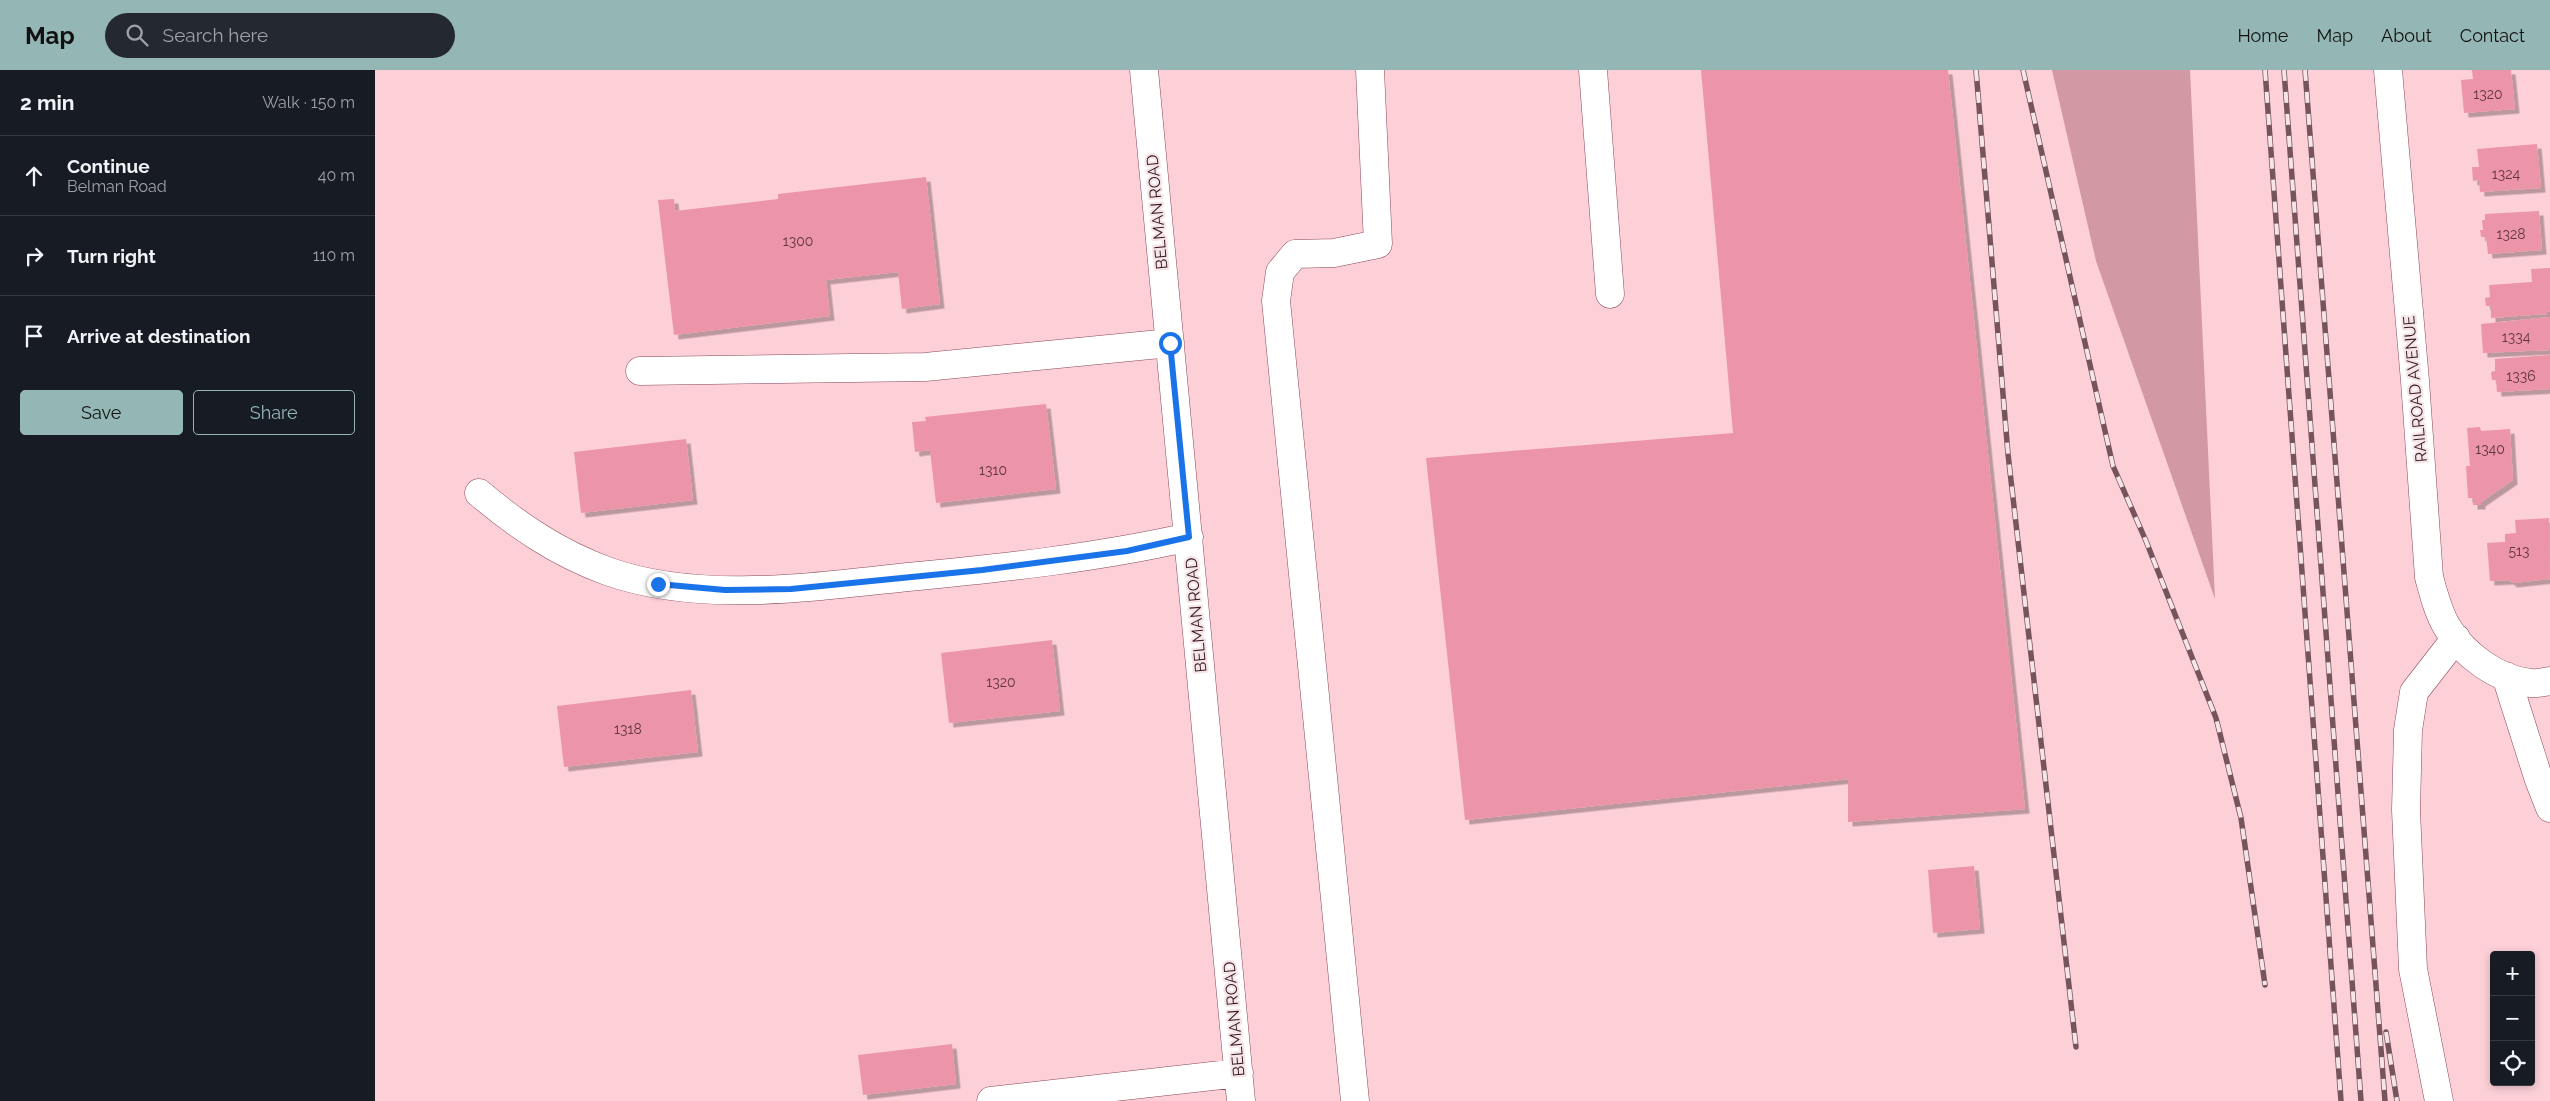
<!DOCTYPE html>
<meta charset="utf-8">
<style>
body{margin:0;font-family:Raleway,sans-serif;background:#242831;color:#f1f3f6}
.controls{position:absolute;right:15px;bottom:15px;display:grid;overflow:hidden;border-radius:5px;box-shadow:0 2px 8px #0003}
.controls button{width:45px;height:45px;display:grid;place-items:center;padding:0;border:0;border-bottom:1px solid #363941;background:#171b24;color:#f1f3f6;font:25px sans-serif}
.stop{position:absolute;width:15px;height:15px;margin:-11px;border:4px solid #1a73e8;border-radius:50%;background:#fff}
.stop.end{background:#1a73e8;border-color:#fff;box-shadow:0 1px 5px #0008}
.list{margin:0;padding:0;list-style:none}
h2{display:flex;justify-content:space-between;align-items:center;height:65px;margin:0;padding:0 20px;font-size:21px}
h2 small{font-size:16px;font-weight:400;color:#9ea1a6}
.list li{display:grid;grid-template-columns:32px 1fr auto;gap:15px;align-items:center;box-sizing:border-box;height:80px;padding:0 20px;border-top:1px solid #363941}
.list b{display:block;font-size:19px;white-space:nowrap}
.list p{margin:0;font-size:16px;white-space:nowrap;color:#9ea1a6}
.list em{font-size:16px;font-style:normal;color:#9ea1a6}
.actions{display:flex;gap:10px;padding:15px 20px}
.actions a{flex:1;padding:11px 0;border:1px solid #94b6b5;border-radius:5px;text-align:center;font-size:18px;color:#94b6b5}
.actions .main{background:#94b6b5;color:#111}
.icon{flex:none;width:28px;height:28px;fill:none;stroke:currentColor;stroke-width:2;stroke-linecap:round;stroke-linejoin:round}
.map{position:relative;flex:none;width:2175px;height:1031px;overflow:hidden}
header{display:flex;align-items:center;gap:30px;box-sizing:border-box;height:70px;padding:0 25px;background:#94b6b5;color:#111}
header strong{font-size:24px}
nav{display:flex;gap:28px;margin-inline-start:auto;font-size:18px}
.search{width:350px;height:45px;background:#242831;display:flex;align-items:center;gap:12px;box-sizing:border-box;padding:0 18px;border-radius:28px;color:#9ea1a6;font-size:19px}
main{display:flex}
aside{flex:1;background:#171b24}
.map>svg:first-child{display:block}
.green{fill:#d298a4}
.building{fill:#ed95a8;filter:url(#shadow)}
.lines{fill:none;stroke-linecap:round;stroke-linejoin:round}
.minor-casing{stroke:#894858;stroke-width:29}
.minor{stroke:#fff;stroke-width:28}
.rail-casing{stroke:#76545b;stroke-width:5.5}
.rail{stroke:#f5e5e8;stroke-width:4;stroke-dasharray:11;stroke-linecap:butt}
.route{stroke:#1a73e8;stroke-width:6}
.labels{text-anchor:middle;dominant-baseline:central;stroke-width:4.5;stroke-linejoin:round;paint-order:stroke}
.number-label{font-size:14px;fill:#613640}
.street-label{font-size:16px;fill:#32161d;stroke:#f5e5e8}
</style>
<header>
<strong>Map</strong>
<div class="search"><svg class="icon" aria-label="search" viewBox="0 0 24 24"><circle cx="10" cy="10" r="6"/><path d="M15 15l6 6"/></svg>Search here</div>
<nav><a>Home</a><a>Map</a><a>About</a><a>Contact</a></nav>
</header>
<main>
<aside>
<h2>2 min<small>Walk · 150 m</small></h2>
<ul class="list">
<li><svg class="icon" aria-label="ahead" viewBox="0 0 24 24"><path d="M12 20V5M6 11l6-6 6 6"/></svg><div><b>Continue</b><p>Belman Road</p></div><em>40 m</em></li>
<li><svg class="icon" aria-label="right" viewBox="0 0 24 24"><path d="M7 20v-9h11M14 6l5 5-5 5"/></svg><div><b>Turn right</b></div><em>110 m</em></li>
<li><svg class="icon" aria-label="arrive" viewBox="0 0 24 24"><path d="M6 21V4h12l-3 4 3 4H6"/></svg><div><b>Arrive at destination</b></div></li>
</ul>
<div class="actions"><a class="main">Save</a><a>Share</a></div>
</aside>
<div class="map">
<svg width="2175" height="1031" viewBox="0 0 2175 1031">
<defs>
<filter id="shadow"><feDropShadow dx="4.5" dy="4.5" stdDeviation="0" flood-color="#0004"/></filter>
</defs>
<rect width="100%" height="100%" fill="#fdcfd7"/>
<path class="green" d="M 1677,0 L 1815,0 L 1840,529 L 1721,191 Z"/>
<path class="building" d="M 1326,0 L 1573,0 L 1650,739 L 1473,752 L 1473,709 L 1090,750 L 1051,388 L 1358,363 Z
M 2097,0 L 2136,0 L 2140,39 L 2089,43 L 2086,10 L 2098,9 Z
M 2162,74 L 2166,118 L 2105,122 L 2104,110 L 2098,111 L 2097,97 L 2104,97 L 2102,79 Z
M 551,107 L 565,234 L 527,239 L 523,202 L 451,210 L 455,246 L 299,265 L 283,130 L 299,129 L 300,141 L 403,129 L 403,124 Z
M 2164,141 L 2167,180 L 2113,184 L 2111,167 L 2106,167 L 2105,160 L 2108,160 L 2107,150 L 2110,150 L 2110,144 Z
M 2175,198 L 2175,241 L 2172,242 L 2172,244 L 2116,248 L 2116,236 L 2111,236 L 2110,228 L 2115,227 L 2114,215 L 2157,212 L 2156,199 Z
M 2175,247 L 2175,280 L 2108,283 L 2106,254 Z
M 2175,285 L 2175,319 L 2122,322 L 2121,310 L 2117,310 L 2116,302 L 2120,301 L 2120,289 Z
M 671,334 L 681,419 L 561,433 L 555,380 L 540,382 L 537,352 L 551,351 L 550,347 Z
M 2105,357 L 2106,361 L 2135,359 L 2138,410 L 2106,432 L 2106,435 L 2098,435 L 2098,428 L 2093,428 L 2091,396 L 2095,396 L 2092,358 Z
M 311,369 L 318,430 L 206,443 L 199,382 Z
M 2174,448 L 2175,509 L 2138,513 L 2134,510 L 2115,511 L 2112,473 L 2130,472 L 2130,464 L 2141,463 L 2140,450 Z
M 677,570 L 685,641 L 574,653 L 566,583 Z
M 316,620 L 323,682 L 189,697 L 182,636 Z
M 1599,796 L 1605,859 L 1558,863 L 1553,800 Z
M 577,974 L 581,1014 L 488,1025 L 483,985 Z"/>
<g class="lines">
<g class="minor-casing">
<path id="minor" d="M 769,0 L 866,1031
M 1218,0 L 1235,224
M 2013,0 L 2040,311 L 2054,507 C 2059,525 2063,542 2072,557 C 2089,585 2123,610 2156,613 C 2162,614 2169,612 2175,611
M 265,301 L 550,297 L 795,273
M 104,423 C 143,456 183,483 232,501 C 324,534 438,517 533,507 C 627,498 721,488 814,467
M 2131,606 L 2164,710 L 2175,738
M 616,1031 L 864,1003
M 980,1031 L 901,231 L 905,202 L 920,184 L 959,183 L 1003,174 L 995,0
M 2064,1031 L 2038,899 L 2031,740 L 2033,660 L 2039,622 L 2081,568"/>
</g>
<use href="#minor" class="minor"/>
<g class="rail-casing">
<path id="rail" d="M 1601,0 L 1633,384 L 1701,977
M 1648,0 L 1738,396 L 1771,471 L 1841,648 L 1866,748 L 1890,915
M 1890,0 L 1966,1031
M 1909,0 L 1986,1031
M 1930,0 L 2010,1031
M 2011,962 L 2022,1031"/>
</g>
<use href="#rail" class="rail"/>
</g>
<g class="lines">
<path class="route" d="M 283,514 L 350,520 L 416,519 L 607,500 L 752,481 L 814,467 L 795,273"/>
</g>
<g class="labels">
<g class="number-label">
<text x="2113" y="24">1320</text>
<text x="2131" y="104">1324</text>
<text x="2136" y="164">1328</text>
<text x="423" y="171">1300</text>
<text x="2141" y="267">1334</text>
<text x="2146" y="306">1336</text>
<text x="2115" y="379">1340</text>
<text x="618" y="400">1310</text>
<text x="2144" y="481">513</text>
<text x="626" y="612">1320</text>
<text x="253" y="659">1318</text>
</g>
<g class="street-label">
<text transform="translate(782 142) rotate(-95)">BELMAN ROAD</text>
<text transform="translate(2040 319) rotate(-95)">RAILROAD AVENUE</text>
<text transform="translate(821 545) rotate(-95)">BELMAN ROAD</text>
<text transform="translate(859 949) rotate(-95)">BELMAN ROAD</text>
</g>
</g>
</svg>
<div class="controls">
<button>+</button>
<button>−</button>
<button><svg class="icon" aria-label="locate" viewBox="0 0 24 24"><circle cx="12" cy="12" r="6"/><path d="M12 2v4M12 18v4M2 12h4M18 12h4"/></svg></button>
</div>
<div class="stop" style="left:795px;top:273px"></div>
<div class="stop end" style="left:283px;top:514px"></div>
</div>
</main>
